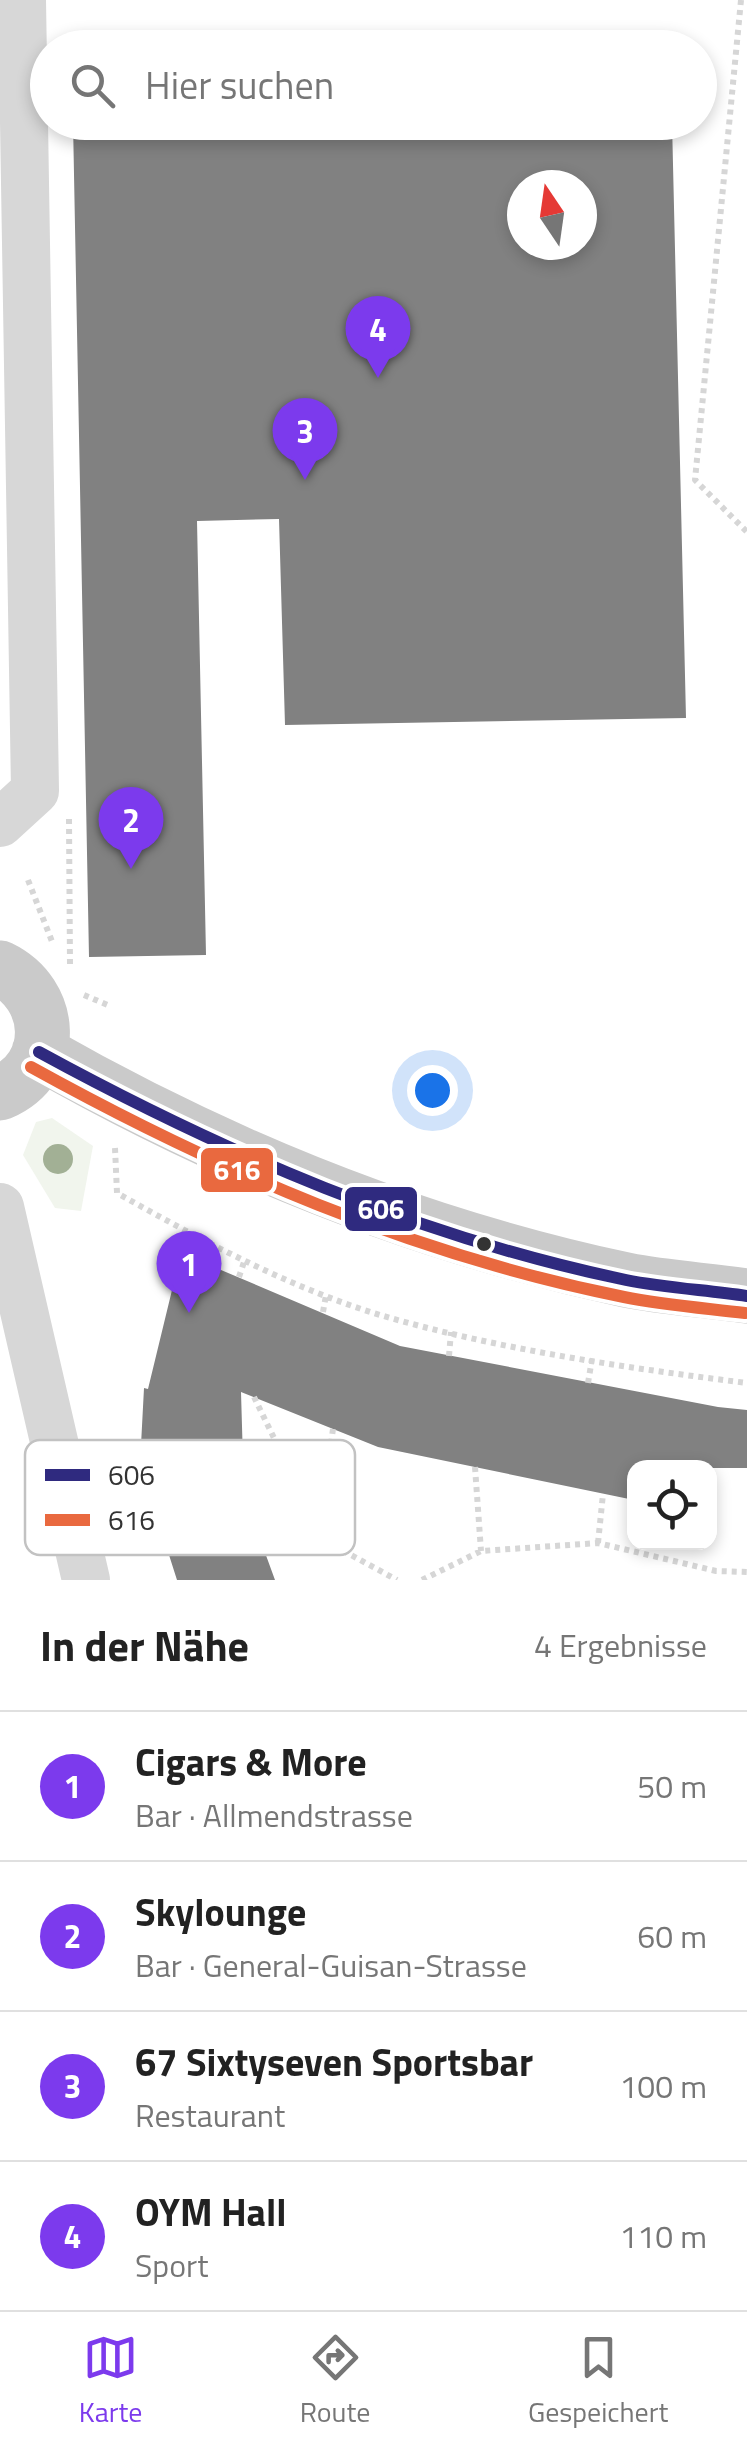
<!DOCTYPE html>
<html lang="de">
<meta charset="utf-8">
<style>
body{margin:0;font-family:"Titillium Web",sans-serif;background:#f6f6f6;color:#222}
.controls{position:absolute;right:30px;bottom:30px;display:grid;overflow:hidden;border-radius:20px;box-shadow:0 5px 15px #0003}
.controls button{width:90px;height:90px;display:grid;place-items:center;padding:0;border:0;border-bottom:2px solid #e0e0e0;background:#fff;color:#222;font:50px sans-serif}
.compass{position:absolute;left:507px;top:170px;width:90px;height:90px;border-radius:50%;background:#fff;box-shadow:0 5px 15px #0003;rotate:347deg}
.you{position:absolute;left:432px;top:1090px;width:35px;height:35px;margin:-25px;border:8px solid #fff;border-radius:50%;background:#1a73e8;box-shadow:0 0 0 15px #1a73e833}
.badge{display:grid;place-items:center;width:65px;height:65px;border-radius:50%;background:#7c3aed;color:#fff;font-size:32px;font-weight:700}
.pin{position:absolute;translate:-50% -82px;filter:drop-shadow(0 2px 5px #0008)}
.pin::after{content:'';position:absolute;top:52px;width:35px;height:30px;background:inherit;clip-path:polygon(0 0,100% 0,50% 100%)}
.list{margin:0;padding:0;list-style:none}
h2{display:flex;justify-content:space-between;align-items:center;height:130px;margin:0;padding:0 40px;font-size:42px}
h2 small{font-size:32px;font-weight:400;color:#767676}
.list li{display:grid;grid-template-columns:65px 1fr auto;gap:30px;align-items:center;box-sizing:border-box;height:150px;padding:0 40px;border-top:2px solid #e0e0e0}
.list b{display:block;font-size:38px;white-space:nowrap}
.list p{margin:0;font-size:32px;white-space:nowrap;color:#767676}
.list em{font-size:32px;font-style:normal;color:#767676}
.icon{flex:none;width:55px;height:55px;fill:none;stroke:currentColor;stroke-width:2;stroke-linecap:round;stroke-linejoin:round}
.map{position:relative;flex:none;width:747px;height:1580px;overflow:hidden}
.search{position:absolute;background:#fff;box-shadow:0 5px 15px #0003;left:30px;right:30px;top:30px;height:110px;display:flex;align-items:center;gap:25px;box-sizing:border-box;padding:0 35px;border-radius:55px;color:#767676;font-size:38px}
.sheet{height:730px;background:#fff}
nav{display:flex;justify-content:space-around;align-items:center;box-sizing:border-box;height:140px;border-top:2px solid #e0e0e0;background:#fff;font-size:28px;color:#767676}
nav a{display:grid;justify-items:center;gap:5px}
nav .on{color:#7c3aed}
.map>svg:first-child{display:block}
.green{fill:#f1f5ed}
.building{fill:#818181;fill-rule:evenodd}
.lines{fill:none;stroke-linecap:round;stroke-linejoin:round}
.path{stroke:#d6d6d6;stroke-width:6;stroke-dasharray:5 5;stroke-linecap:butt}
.minor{stroke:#d7d7d7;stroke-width:48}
.major{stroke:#cacaca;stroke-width:55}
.bus-1-casing{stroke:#fff;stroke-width:20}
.bus-2-casing{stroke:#fff;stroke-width:20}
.bus-1{stroke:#2f2a7f;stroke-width:12}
.bus-2{stroke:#e9693f;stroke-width:12}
.tree{fill:#a2b095}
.bus-dot{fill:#333;stroke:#fff;stroke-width:4}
.key{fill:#fff;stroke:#c2c2c2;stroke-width:2.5}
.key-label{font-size:28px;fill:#333}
.line-badge{stroke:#fff;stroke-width:4}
.badge-label{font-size:28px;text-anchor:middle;font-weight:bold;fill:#fff}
</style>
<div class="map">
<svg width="747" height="1580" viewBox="0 0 747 1580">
<rect width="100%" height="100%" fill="#fff"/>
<path class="green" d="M 52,1118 L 93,1146 L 81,1211 L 55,1208 L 23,1155 L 36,1122 Z"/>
<path class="building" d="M 73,122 L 672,122 L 686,718 L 285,725 L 279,519 L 197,521 L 206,955 L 89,957 ZM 522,185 L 582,185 L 582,245 L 522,245 Z
M 181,1253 L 400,1346 L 718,1407 L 747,1410 L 747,1468 L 634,1468 L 634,1500 L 378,1447 L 241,1392 L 244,1495 L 275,1580 L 177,1580 L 140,1464 L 144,1388 L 148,1389 Z"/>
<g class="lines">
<path class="path" d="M 741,0 L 695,480 L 747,532
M 69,819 L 70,966
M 28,880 L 53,944
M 84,995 L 110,1006
M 115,1148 L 117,1193 C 201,1240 288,1287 380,1315 C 496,1349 627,1368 747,1383
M 239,1277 L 245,1259
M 323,1312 L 326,1295
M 449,1356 L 451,1332
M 588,1383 L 592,1359
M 254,1397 L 295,1481
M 242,1450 L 295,1482 L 318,1537 L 397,1580
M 475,1467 L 481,1551
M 114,1514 L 152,1502
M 598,1543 L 603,1494
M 263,1547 L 318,1537 L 333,1429
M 422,1580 L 481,1551 L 598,1543 L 716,1571 L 747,1572"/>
<path class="minor" d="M 0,823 L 35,791 L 22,0
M 0,1207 L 86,1580"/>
<path class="major" d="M 0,968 C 54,994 59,1068 0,1093
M 39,1052 C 221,1156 420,1236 626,1280 C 666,1288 707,1290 747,1296"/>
<g class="bus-1-casing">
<path id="bus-1" d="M 39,1052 C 224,1153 419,1237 626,1280 C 666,1288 707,1290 747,1296"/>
</g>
<g class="bus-2-casing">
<path id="bus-2" d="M 31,1067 C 217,1170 414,1255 624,1297 C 664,1305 704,1308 745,1313"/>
</g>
<use href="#bus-1" class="bus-1"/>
<use href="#bus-2" class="bus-2"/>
</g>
<circle class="tree" cx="58" cy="1159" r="15"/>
<circle class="bus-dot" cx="484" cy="1244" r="9"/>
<rect x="25" y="1440" width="330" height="115" rx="15" class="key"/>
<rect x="45" y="1469" width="45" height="12" fill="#2f2a7f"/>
<rect x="45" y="1514" width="45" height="12" fill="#e9693f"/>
<g class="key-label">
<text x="108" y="1485">606</text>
<text x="108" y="1530">616</text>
</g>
<g class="line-badge">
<rect x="199" y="1146" width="76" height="48" rx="10" fill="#e9693f"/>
<rect x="343" y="1185" width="76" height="48" rx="10" fill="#2f2a7f"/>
</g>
<g class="badge-label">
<text x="237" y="1180">616</text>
<text x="381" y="1219">606</text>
</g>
</svg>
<div class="controls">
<button><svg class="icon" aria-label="locate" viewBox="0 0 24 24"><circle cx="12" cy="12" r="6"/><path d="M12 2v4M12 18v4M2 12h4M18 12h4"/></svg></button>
</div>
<svg class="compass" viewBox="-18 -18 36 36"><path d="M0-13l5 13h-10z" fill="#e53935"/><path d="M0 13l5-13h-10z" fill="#767676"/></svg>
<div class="you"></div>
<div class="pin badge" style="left:189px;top:1313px">1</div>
<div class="pin badge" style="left:131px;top:869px">2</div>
<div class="pin badge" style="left:305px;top:480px">3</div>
<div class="pin badge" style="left:378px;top:378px">4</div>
<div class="search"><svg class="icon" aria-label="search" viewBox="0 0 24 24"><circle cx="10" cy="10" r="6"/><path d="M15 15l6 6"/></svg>Hier suchen</div>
</div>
<section class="sheet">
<h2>In der Nähe<small>4 Ergebnisse</small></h2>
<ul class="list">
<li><span class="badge">1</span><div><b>Cigars &amp; More</b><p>Bar · Allmendstrasse</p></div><em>50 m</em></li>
<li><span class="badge">2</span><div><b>Skylounge</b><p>Bar · General-Guisan-Strasse</p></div><em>60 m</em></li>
<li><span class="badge">3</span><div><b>67 Sixtyseven Sportsbar</b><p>Restaurant</p></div><em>100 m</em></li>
<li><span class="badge">4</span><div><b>OYM Hall</b><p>Sport</p></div><em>110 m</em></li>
</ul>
</section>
<nav>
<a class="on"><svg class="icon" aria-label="map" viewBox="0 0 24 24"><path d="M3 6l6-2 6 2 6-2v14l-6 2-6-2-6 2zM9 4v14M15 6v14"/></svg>Karte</a>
<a><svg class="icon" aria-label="directions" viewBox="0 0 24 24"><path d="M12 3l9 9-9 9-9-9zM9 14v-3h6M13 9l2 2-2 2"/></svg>Route</a>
<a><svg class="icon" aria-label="saved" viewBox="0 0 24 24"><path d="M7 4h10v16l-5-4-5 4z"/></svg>Gespeichert</a>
</nav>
